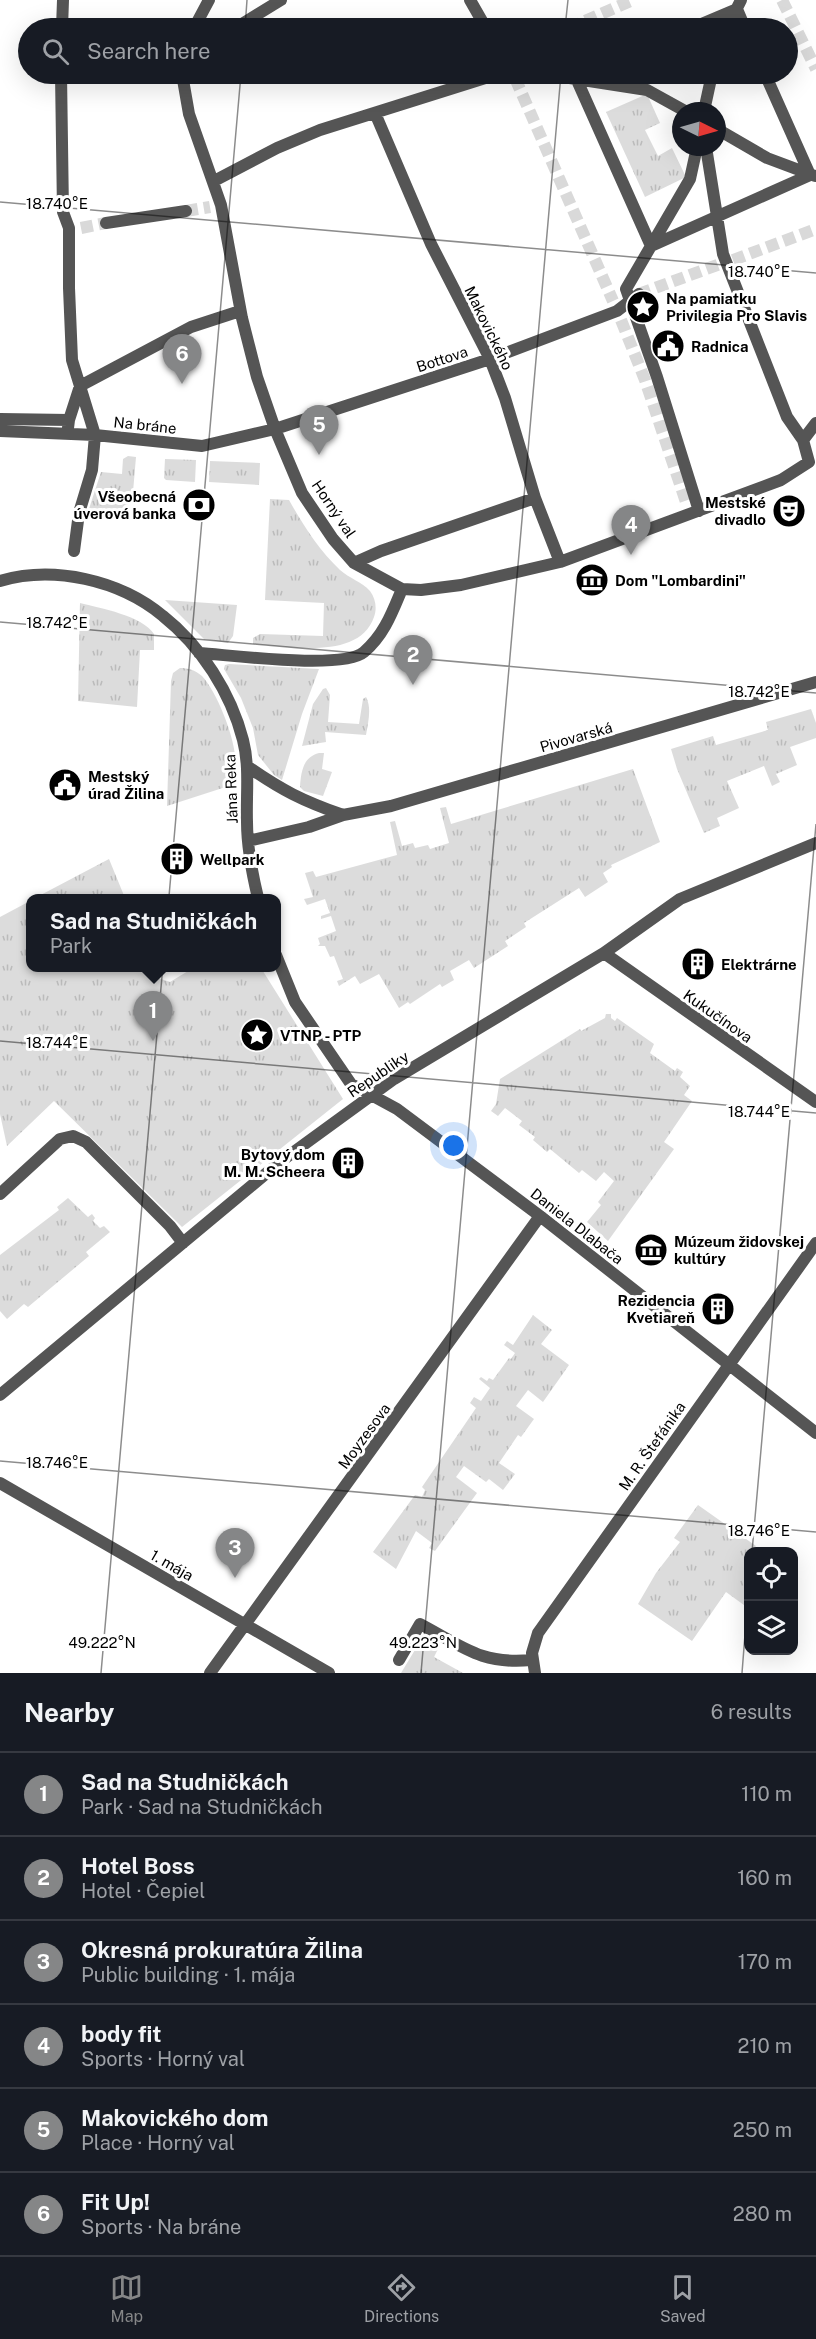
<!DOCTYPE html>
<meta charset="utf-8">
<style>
body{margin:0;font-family:"Public Sans",sans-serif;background:#242831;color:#f1f3f6}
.controls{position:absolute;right:18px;bottom:18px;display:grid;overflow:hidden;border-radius:12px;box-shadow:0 6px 24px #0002}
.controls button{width:54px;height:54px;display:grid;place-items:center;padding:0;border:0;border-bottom:2px solid #363941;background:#171b24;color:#f1f3f6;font:30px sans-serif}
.compass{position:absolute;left:672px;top:102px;width:54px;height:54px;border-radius:50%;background:#171b24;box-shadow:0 6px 24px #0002;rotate:95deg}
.you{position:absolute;left:454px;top:1146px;width:21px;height:21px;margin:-15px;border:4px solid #fff;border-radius:50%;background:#1a73e8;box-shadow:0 0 0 9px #1a73e833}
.badge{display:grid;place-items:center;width:39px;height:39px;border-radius:50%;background:#858687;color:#fff;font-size:20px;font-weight:700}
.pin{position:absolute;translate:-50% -50px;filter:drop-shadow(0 2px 3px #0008)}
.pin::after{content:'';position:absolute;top:32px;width:21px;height:18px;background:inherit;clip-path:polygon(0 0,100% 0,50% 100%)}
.popup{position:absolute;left:26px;top:894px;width:255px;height:78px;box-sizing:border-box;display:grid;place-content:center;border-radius:12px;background:#171b24;filter:drop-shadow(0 2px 4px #0005);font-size:20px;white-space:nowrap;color:#9ea1a6}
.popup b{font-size:22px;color:#f1f3f6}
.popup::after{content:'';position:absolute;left:50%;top:100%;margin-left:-12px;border:12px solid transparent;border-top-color:#171b24}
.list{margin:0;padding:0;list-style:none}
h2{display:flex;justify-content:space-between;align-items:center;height:78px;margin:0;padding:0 24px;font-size:26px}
h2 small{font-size:20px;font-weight:400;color:#9ea1a6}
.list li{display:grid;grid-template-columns:39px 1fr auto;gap:18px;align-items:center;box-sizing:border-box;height:84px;padding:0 24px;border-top:2px solid #363941}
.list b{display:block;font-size:22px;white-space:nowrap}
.list p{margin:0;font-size:20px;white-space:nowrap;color:#9ea1a6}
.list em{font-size:20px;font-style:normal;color:#9ea1a6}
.icon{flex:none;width:33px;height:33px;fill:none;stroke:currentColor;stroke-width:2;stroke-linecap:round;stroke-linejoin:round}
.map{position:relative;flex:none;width:816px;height:1673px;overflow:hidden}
.search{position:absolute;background:#171b24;box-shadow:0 6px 24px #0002;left:18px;right:18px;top:18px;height:66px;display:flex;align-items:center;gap:15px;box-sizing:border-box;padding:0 21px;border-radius:33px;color:#9ea1a6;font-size:22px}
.sheet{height:582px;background:#171b24}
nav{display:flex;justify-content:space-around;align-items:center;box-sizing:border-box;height:84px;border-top:2px solid #363941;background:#171b24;font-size:16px;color:#9ea1a6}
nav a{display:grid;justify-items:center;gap:3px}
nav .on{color:#858687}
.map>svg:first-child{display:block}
.grass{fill:url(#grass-tufts)}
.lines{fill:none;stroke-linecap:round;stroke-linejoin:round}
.street-tunnel{stroke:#d9d9d9;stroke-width:12;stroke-dasharray:12 6;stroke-linecap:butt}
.street{stroke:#555;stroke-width:12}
.ticks{fill:none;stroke:#000;stroke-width:1.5;stroke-opacity:0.45}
.labels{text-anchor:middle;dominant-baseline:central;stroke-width:6;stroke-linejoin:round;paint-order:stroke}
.poi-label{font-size:15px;font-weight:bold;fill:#000;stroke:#fff;text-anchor:start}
.street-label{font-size:15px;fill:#000;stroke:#fff}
.ticks-label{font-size:15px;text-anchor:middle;fill:#000;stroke:#fff;stroke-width:6;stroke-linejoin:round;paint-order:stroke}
</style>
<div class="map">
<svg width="816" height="1673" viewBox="0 0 816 1673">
<defs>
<pattern id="grass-tufts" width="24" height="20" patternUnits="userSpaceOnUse" patternTransform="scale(1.5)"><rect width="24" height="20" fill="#dcdcdc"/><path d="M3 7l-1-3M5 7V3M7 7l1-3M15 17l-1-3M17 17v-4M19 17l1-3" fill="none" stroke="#bbb"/></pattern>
</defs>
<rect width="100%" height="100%" fill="#fff"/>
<path class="grass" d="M 647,94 L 660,123 L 645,130 L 658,156 L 672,148 L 686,177 L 645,197 L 606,112 Z
M 128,456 L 136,457 L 133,492 L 129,494 L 128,517 L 87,515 L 101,472 L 122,474 L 123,459 Z
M 165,459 L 196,460 L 195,482 L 166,480 L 164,478 Z
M 210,461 L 260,463 L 259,485 L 209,482 Z
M 270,499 L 289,500 C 303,525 319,550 340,570 C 349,578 362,582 370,591 C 376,599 377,609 374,617 C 359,661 287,646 253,644 L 253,638 L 260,634 L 323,636 L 324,603 L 265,600 Z
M 165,600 L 237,605 L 233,636 L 228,643 L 204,639 Z
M 80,603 C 100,608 143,616 154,634 L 154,650 L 140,650 L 137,707 L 78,701 Z
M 229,664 L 319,669 L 302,714 L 282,780 L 274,775 L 258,755 L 253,728 L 241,698 L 224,669 L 225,665 Z
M 180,668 C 188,668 195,670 202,676 C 217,692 233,734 235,755 C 236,765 235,775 235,784 L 167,806 L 171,681 L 173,673 Z
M 326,688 L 330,695 L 328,722 L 359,724 L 363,699 L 366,697 C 372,708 368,723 366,735 L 325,732 L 326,742 L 302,746 L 313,704 L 323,689 Z
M 811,709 L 816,723 L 816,738 L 790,747 L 797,765 L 776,774 L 780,782 L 772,786 L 764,766 L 727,781 L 739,808 L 717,818 L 720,826 L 704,833 L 677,769 L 671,749 L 713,736 L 716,745 L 768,730 L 766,722 Z
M 319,753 L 324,753 L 322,769 L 332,772 L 323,796 L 304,791 L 300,787 C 301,772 303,757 319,753 Z
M 633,769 L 660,842 L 611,865 L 612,867 L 603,873 L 608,882 L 585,897 L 579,888 L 524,923 L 526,927 L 505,941 L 508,946 L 474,968 L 469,960 L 450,971 L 454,980 L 442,987 L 440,984 L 410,1004 L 408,1002 L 399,1008 L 379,974 L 360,984 L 355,976 L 339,986 L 337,981 L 343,979 L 334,956 L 330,957 L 325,946 L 318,946 L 320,944 L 318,938 L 336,931 L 331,916 L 321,919 L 321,916 L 330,913 L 325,899 L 307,905 L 304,899 L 313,897 L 305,873 L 313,871 L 316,877 L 397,855 L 390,822 L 395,821 L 402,846 L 413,843 L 415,848 L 428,845 L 430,849 L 449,843 L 440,808 L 446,807 L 451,824 Z
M 109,859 L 125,898 L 35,898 Z
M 30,901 L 30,968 L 152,968 L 158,978 L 170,982 L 193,968 L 261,968 L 343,1099 L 182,1227 L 54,1101 L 7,1146 L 0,1114 L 0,917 Z
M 606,1014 L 611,1014 L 611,1018 L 615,1021 L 617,1018 L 654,1044 L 650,1053 L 675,1071 L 677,1068 L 683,1072 L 680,1077 L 690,1086 L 684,1095 L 692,1101 L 664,1142 L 674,1149 L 608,1241 L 587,1222 L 601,1205 L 598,1202 L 614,1181 L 604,1172 L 596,1181 L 582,1170 L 579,1173 L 550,1149 L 547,1152 L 533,1140 L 535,1137 L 519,1125 L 522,1121 L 505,1108 L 498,1116 L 491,1111 L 496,1104 L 500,1079 L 580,1029 L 581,1031 L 605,1018 Z
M 68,1198 L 88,1217 L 92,1214 L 95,1218 L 93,1221 L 100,1228 L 104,1226 L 110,1232 L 86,1252 L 89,1256 L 28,1307 L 24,1304 L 7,1319 L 0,1311 L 0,1255 L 59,1210 L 57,1207 Z
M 533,1315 L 552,1330 L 541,1344 L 569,1365 L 543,1402 L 528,1390 L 516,1406 L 534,1419 L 521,1437 L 518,1435 L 499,1463 L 515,1474 L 503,1490 L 489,1479 L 486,1482 L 464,1466 L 456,1477 L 477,1493 L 435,1551 L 429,1548 L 432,1543 L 416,1531 L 396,1569 L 373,1552 L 415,1495 L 422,1497 L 425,1490 L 422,1487 L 476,1408 L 470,1403 L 474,1397 L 481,1401 L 490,1388 L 479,1379 L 481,1377 L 487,1381 L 489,1378 L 493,1380 L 509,1358 L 511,1359 L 515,1353 L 504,1345 L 507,1341 L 513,1345 Z
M 698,1505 L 756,1546 L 752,1551 L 748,1552 L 748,1564 L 746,1568 L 748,1571 L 748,1608 L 726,1592 L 692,1641 L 638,1604 L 656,1573 L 680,1542 L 674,1538 Z
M 424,1635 L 440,1645 L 434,1657 L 463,1673 L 401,1673 Z"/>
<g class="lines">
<path class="street-tunnel" d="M 782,0 L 816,69
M 569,28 L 633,0
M 515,78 L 613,301
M 186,211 L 210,207
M 81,228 L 106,223
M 733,260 L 816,229
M 639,294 L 720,264
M 621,320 L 645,380 L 687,505"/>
<path class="street" d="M 470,0 L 486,28
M 62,28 L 63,0
M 194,28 L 209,0
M 226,28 L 237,27 L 281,0
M 692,28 L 737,9 L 745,28
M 727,28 L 741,0
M 61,74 L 63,212 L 69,228 L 69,288 L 72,360 L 95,435 L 202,446 L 275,429 L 490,359 L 617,311 L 639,294
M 182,74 L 189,114 L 221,205 L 242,318 L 257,377 L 275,429 L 302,493 L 333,539 L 354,563 L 402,589 L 421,590 L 461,585 L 560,562 L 781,480 L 809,462
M 512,74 L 515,78
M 544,74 L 647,90 L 685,111
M 587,74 L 576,78 L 651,246 L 810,175 L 765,74
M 704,111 L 712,74
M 375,113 L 431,244 L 490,359 L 505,398 L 535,498 L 560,562
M 717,129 L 767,158 L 815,176
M 697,147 L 690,179 L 626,289 L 657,377 L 699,511
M 706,147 L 723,254 L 787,417 L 803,440 L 809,462
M 214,181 L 277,148 L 320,130 L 498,74
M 106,223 L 186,211
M 80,386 L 191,327 L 240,311
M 0,419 L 69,420
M 68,428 L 69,420 L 80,386
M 0,431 L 95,435 L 92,470 L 79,513 L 74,551
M 803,440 L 816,423
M 354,563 L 381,551 L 535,498
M 0,581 C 53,565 120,580 163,616 C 201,646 231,693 243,740 C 250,767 246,795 247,822 C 247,849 252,873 258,898
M 199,653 C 231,655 343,670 364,652 C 384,635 392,613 402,589
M 247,766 C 281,790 303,801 343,815
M 248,841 L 309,827 L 343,815 L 391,806 L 816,682
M 604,953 L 816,1102
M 276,955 L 295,1002 L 351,1084 L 397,1109 L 540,1216 L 816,1433
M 0,1194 L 60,1139 L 73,1136 L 86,1142 L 170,1226 L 183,1243
M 0,1395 L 280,1162 L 394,1079 L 604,953 L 680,899 L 816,843
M 0,1483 L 329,1673
M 399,1660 L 420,1624 C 462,1646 481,1665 531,1660
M 210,1673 L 540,1216
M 535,1673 L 532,1653 L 538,1633 L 816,1243"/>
</g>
<path class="ticks" d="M 245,28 L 247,0M 565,28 L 568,0M 0,202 L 816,273M 0,622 L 816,693M 0,1041 L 816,1113M 0,1461 L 816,1532M 752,1552 L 816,824M 101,1673 L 241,74M 421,1673 L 561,74M 742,1673 L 748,1596"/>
<defs>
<g id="sight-disc" transform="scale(1.725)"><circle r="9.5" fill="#000" stroke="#fff"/><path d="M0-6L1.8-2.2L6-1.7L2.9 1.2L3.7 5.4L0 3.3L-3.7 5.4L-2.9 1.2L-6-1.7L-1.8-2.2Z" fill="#fff"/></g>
<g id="civic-disc" transform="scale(1.725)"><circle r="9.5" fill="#000" stroke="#fff"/><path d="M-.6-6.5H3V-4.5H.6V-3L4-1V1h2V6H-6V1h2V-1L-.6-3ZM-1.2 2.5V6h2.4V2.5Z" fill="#fff"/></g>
<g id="bank-disc" transform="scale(1.725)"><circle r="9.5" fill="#000" stroke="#fff"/><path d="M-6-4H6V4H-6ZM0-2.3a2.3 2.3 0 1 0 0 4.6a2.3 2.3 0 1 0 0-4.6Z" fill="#fff"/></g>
<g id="theatre-disc" transform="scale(1.725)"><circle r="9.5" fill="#000" stroke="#fff"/><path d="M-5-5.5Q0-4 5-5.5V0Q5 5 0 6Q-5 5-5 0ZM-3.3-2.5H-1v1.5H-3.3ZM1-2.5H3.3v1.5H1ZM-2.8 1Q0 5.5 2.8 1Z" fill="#fff"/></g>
<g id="museum-disc" transform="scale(1.725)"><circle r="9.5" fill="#000" stroke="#fff"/><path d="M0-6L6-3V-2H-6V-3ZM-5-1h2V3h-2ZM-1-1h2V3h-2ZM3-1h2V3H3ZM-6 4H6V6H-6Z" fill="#fff"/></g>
<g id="building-disc" transform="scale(1.725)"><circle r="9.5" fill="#000" stroke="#fff"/><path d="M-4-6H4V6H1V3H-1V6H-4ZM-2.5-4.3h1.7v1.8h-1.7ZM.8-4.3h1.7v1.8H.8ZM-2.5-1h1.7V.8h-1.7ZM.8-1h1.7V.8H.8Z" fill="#fff"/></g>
</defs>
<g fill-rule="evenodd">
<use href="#sight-disc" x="643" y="307"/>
<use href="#civic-disc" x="668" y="346"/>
<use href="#bank-disc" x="199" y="505"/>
<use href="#theatre-disc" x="789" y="511"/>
<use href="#museum-disc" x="592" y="580"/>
<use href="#civic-disc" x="65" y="785"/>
<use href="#building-disc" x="177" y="859"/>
<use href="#building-disc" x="698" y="964"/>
<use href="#sight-disc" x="257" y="1035"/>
<use href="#building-disc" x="348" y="1163"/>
<use href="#museum-disc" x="651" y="1250"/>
<use href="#building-disc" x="718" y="1309"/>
</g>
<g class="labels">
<g class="poi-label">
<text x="666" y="298">Na pamiatku<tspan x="666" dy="17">Privilegia Pro Slavis</tspan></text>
<text x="691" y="346">Radnica</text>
<text x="176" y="496" text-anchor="end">Všeobecná<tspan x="176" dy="17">úverová banka</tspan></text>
<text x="766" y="502" text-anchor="end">Mestské<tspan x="766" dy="17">divadlo</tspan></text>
<text x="615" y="580">Dom "Lombardini"</text>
<text x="88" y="776">Mestský<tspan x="88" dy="17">úrad Žilina</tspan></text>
<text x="200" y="859">Wellpark</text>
<text x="721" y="964">Elektrárne</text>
<text x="280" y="1035">VTNP - PTP</text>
<text x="325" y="1154" text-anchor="end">Bytový dom<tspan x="325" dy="17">M. M. Scheera</tspan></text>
<text x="674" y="1241">Múzeum židovskej<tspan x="674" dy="17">kultúry</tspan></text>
<text x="695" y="1300" text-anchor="end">Rezidencia<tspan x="695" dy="17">Kvetiareň</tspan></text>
</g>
<g class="street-label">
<text transform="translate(489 328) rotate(64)">Makovického</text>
<text transform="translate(442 359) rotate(-18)">Bottova</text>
<text transform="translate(145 425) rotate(6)">Na bráne</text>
<text transform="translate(334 509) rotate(56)">Horný val</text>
<text transform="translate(576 737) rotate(-16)">Pivovarská</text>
<text transform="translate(231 789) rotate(-92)">Jána Reka</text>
<text transform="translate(718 1016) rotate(35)">Kukučínova</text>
<text transform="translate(378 1074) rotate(-34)">Republiky</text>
<text transform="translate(577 1226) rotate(38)">Daniela Dlabača</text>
<text transform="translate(364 1436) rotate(-54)">Moyzesova</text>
<text transform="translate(652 1446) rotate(-55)">M. R. Štefánika</text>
<text transform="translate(172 1565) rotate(30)">1. mája</text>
</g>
</g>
<g class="ticks-label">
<text x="57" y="209">18.740°E</text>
<text x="759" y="277">18.740°E</text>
<text x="57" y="628">18.742°E</text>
<text x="759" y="697">18.742°E</text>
<text x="57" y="1048">18.744°E</text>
<text x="759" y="1117">18.744°E</text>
<text x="57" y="1468">18.746°E</text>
<text x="759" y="1536">18.746°E</text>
<text x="102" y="1648">49.222°N</text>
<text x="423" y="1648">49.223°N</text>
</g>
</svg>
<div class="controls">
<button><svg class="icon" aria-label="locate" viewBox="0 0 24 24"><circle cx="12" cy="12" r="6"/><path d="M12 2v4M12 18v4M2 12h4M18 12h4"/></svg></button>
<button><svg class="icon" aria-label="layers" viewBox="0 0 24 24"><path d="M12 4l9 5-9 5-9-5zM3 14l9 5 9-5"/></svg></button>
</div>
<svg class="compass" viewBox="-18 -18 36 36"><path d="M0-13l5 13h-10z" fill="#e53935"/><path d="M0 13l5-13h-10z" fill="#9ea1a6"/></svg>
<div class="you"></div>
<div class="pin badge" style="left:153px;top:1041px">1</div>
<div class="popup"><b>Sad na Studničkách</b>Park</div>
<div class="pin badge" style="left:413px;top:685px">2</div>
<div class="pin badge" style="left:235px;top:1578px">3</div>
<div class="pin badge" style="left:631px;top:555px">4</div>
<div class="pin badge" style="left:319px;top:455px">5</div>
<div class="pin badge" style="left:182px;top:384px">6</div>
<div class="search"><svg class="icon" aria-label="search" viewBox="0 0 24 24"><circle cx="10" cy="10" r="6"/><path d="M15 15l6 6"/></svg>Search here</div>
</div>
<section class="sheet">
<h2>Nearby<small>6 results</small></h2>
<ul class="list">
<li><span class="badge">1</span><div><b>Sad na Studničkách</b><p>Park · Sad na Studničkách</p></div><em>110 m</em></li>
<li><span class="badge">2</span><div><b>Hotel Boss</b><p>Hotel · Čepiel</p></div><em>160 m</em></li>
<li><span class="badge">3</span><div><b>Okresná prokuratúra Žilina</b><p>Public building · 1. mája</p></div><em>170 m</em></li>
<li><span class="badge">4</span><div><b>body fit</b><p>Sports · Horný val</p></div><em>210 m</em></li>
<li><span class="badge">5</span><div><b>Makovického dom</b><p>Place · Horný val</p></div><em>250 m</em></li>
<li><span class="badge">6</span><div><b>Fit Up!</b><p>Sports · Na bráne</p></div><em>280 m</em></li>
</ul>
</section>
<nav>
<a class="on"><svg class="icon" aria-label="map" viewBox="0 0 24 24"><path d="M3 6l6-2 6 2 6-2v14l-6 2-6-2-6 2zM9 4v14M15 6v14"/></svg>Map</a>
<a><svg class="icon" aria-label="directions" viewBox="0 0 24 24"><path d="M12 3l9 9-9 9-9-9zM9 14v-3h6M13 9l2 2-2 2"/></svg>Directions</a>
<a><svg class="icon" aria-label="saved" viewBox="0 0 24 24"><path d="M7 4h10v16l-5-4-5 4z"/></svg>Saved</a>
</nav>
